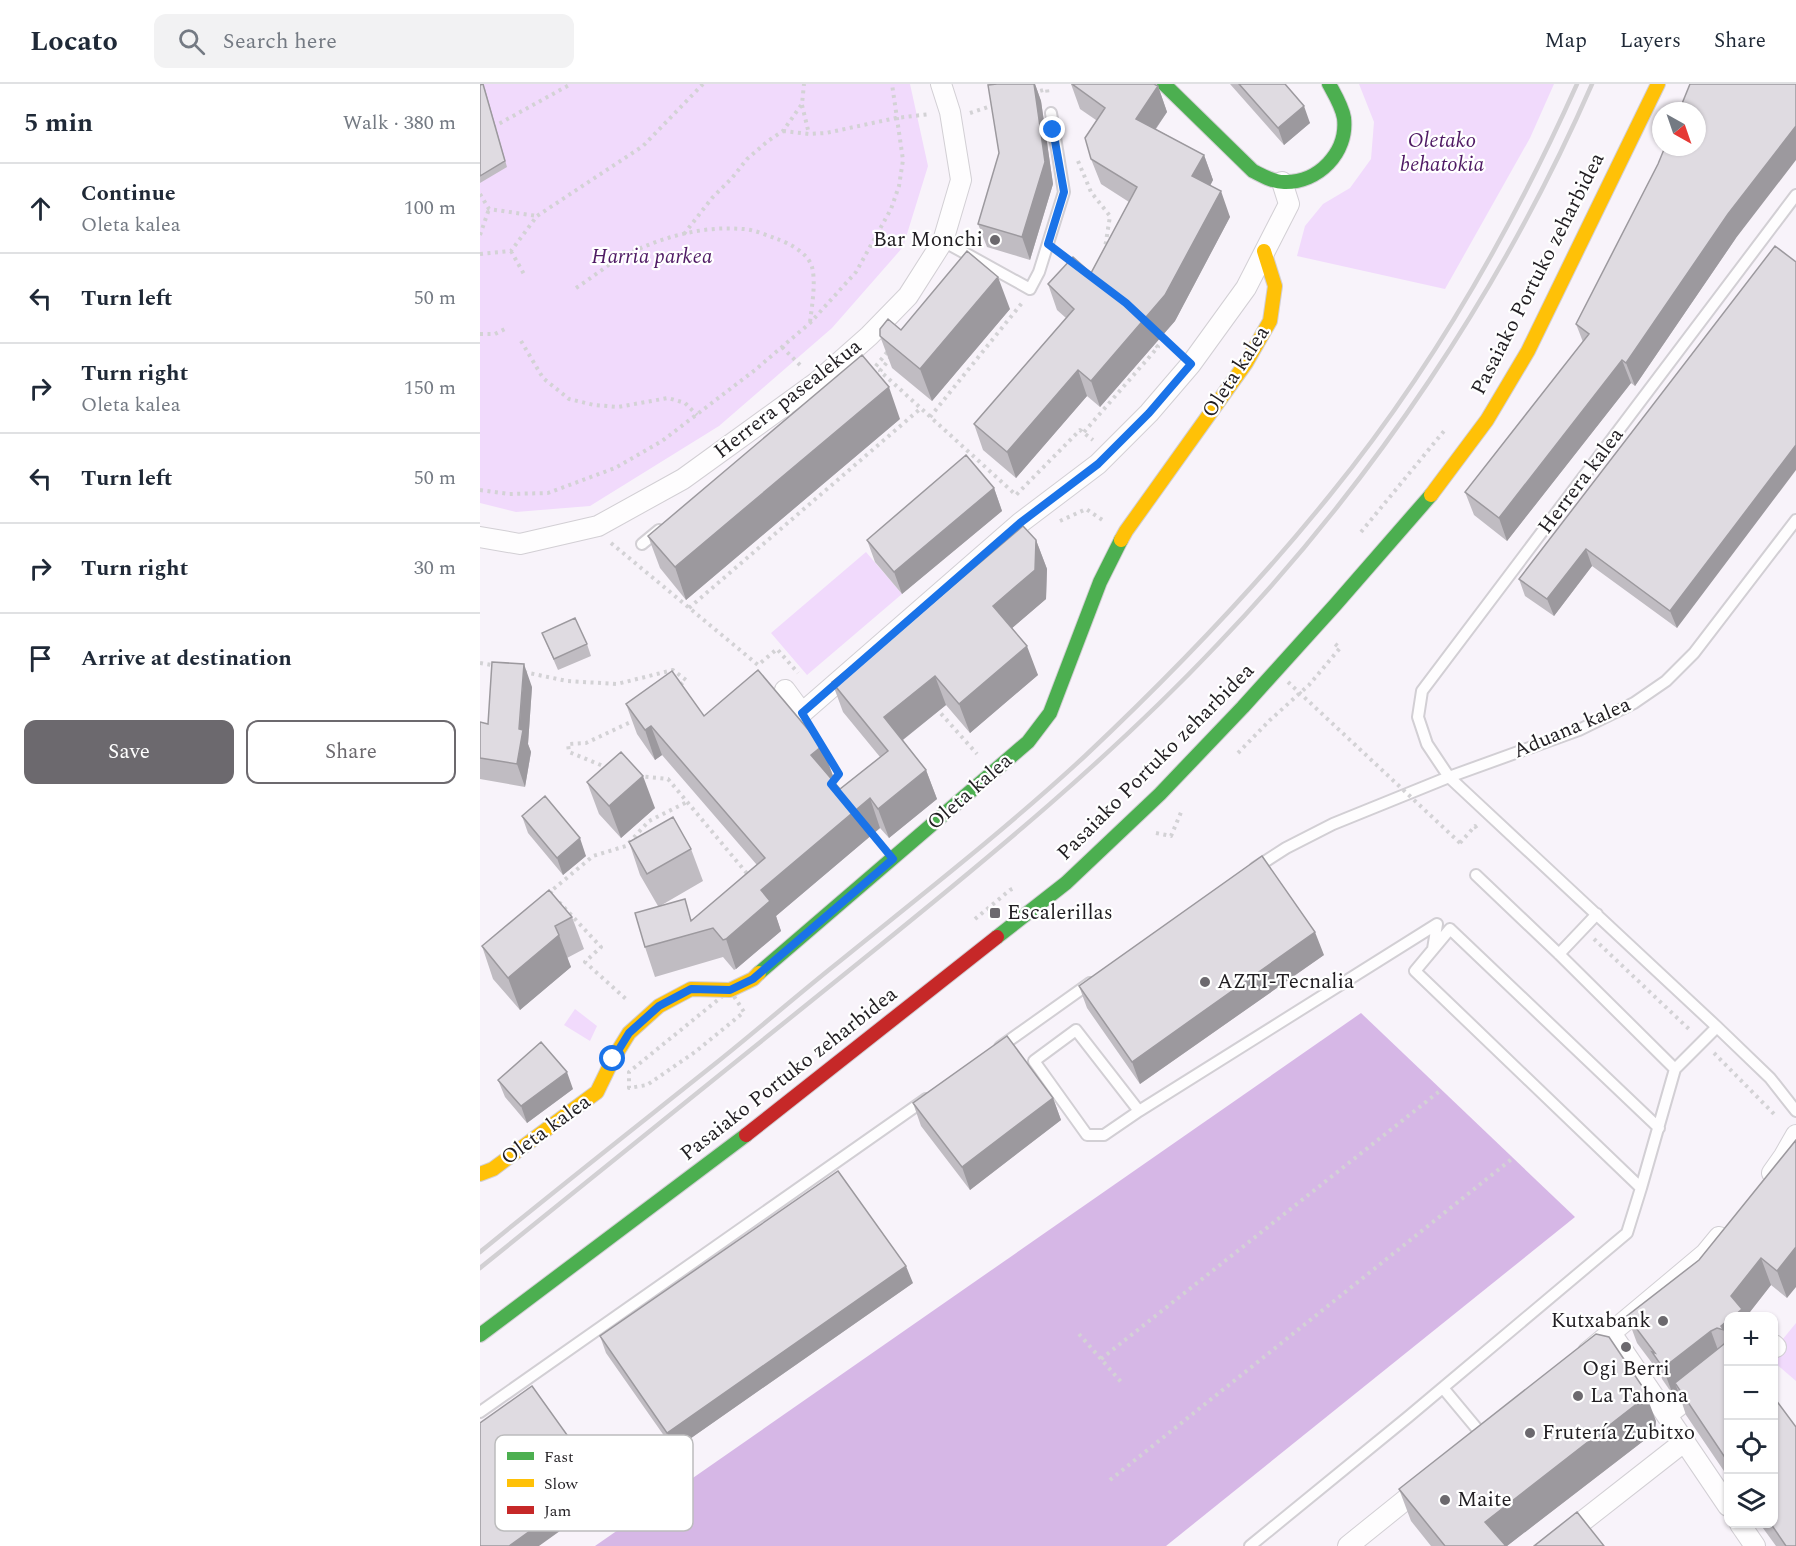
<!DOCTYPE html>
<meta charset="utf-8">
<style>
body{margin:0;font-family:Spectral,serif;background:#f2f2f3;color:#1f2937}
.controls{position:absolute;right:18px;bottom:18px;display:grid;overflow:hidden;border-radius:12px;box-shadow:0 2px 4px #0004}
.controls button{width:54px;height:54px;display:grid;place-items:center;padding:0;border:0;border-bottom:2px solid #e0e1e3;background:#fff;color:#1f2937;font:30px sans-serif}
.compass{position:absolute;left:1172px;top:18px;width:54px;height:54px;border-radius:50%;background:#fff;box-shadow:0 2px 4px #0004;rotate:140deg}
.stop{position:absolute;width:18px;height:18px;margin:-14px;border:4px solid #1a73e8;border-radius:50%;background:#fff}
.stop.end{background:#1a73e8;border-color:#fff;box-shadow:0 2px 6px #0008}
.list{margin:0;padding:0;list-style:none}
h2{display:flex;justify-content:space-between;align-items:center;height:78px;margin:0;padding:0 24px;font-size:26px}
h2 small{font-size:20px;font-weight:400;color:#747a83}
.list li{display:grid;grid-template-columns:39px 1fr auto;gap:18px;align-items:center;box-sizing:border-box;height:90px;padding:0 24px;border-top:2px solid #e0e1e3}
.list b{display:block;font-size:22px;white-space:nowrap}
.list p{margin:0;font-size:20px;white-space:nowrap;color:#747a83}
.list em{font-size:20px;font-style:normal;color:#747a83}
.actions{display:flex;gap:12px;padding:18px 24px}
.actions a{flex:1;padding:14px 0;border:2px solid #6c696e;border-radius:12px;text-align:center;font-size:21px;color:#6c696e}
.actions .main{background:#6c696e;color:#fff}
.icon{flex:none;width:33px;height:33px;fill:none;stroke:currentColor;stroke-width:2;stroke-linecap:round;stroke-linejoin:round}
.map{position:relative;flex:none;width:1316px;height:1462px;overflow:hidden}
header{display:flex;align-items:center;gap:36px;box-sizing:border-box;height:84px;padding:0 30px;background:#fff;border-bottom:2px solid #e0e1e3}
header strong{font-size:28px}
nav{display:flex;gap:33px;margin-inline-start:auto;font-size:21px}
.search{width:420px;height:54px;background:#f2f2f3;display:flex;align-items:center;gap:15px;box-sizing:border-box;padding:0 21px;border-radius:12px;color:#747a83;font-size:22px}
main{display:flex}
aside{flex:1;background:#fff}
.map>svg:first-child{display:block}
.green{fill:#f1dafc}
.water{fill:#d6b7e6}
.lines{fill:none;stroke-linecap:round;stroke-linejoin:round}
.lane-casing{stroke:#d2cfd4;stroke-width:14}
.street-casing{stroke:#d2cfd4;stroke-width:22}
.fast-casing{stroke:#d2cfd4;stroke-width:16}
.slow-casing{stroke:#d2cfd4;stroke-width:16}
.jam-casing{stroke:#d2cfd4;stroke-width:16}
.path{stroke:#d3d2d5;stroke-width:4;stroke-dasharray:3 4.5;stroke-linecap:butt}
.lane{stroke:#fefdfe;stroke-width:10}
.street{stroke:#fefdfe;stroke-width:20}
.fast{stroke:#4caf50;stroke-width:14}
.slow{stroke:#ffc107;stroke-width:14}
.jam{stroke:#c62828;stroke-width:14}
.rail{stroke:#d2d0d3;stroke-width:4.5}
.path-bridge{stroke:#d3d2d5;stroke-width:4;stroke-dasharray:3 4.5;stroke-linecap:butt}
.wall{fill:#c0bcc2}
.shaded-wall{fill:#9c999e}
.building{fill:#dfdbe1;stroke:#9c999e;stroke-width:1.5}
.route{stroke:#1a73e8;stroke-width:8}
.poi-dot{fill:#6c696e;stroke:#fff;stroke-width:2}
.labels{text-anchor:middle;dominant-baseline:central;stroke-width:4.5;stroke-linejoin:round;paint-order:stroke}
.park-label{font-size:21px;font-style:italic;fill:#4f1a64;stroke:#fff}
.poi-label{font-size:21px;fill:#211e22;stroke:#fff;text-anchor:start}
.street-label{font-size:21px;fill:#211e22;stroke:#fff}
.key{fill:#fff;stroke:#bcbcbd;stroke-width:1.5}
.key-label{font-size:16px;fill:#211e22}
</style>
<header>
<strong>Locato</strong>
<div class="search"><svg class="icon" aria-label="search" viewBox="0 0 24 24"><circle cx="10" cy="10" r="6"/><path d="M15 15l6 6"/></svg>Search here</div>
<nav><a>Map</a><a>Layers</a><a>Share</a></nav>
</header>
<main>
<aside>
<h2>5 min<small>Walk · 380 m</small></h2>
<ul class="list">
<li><svg class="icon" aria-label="ahead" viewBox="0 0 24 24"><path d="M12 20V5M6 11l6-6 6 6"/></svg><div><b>Continue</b><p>Oleta kalea</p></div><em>100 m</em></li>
<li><svg class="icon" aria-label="left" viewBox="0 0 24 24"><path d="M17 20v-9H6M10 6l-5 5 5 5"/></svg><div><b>Turn left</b></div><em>50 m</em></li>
<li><svg class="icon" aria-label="right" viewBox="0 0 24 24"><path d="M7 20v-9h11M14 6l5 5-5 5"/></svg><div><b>Turn right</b><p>Oleta kalea</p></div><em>150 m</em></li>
<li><svg class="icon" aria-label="left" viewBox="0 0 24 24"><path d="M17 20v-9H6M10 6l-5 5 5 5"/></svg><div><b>Turn left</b></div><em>50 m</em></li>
<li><svg class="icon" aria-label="right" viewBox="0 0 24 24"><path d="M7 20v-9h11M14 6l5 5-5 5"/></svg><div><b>Turn right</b></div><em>30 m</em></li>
<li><svg class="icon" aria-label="arrive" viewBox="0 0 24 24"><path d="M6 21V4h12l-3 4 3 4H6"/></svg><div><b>Arrive at destination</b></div></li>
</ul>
<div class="actions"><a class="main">Save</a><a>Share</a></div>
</aside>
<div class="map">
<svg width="1316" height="1462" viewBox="0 0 1316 1462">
<rect width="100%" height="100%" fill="#f8f3fa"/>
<path class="green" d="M 0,0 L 430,0 L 448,82 L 423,163 L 352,244 L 239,342 L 110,422 L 36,428 L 0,419 Z
M 879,0 L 1074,0 L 1050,54 L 965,205 L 817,172 L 825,142 L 843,120 L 870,104 L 891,75 L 894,38 Z
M 386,468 L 422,510 L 327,591 L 291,549 Z
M 95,925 L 117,942 L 110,957 L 84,941 Z
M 1316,1239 L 1316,1297 L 1294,1278 L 1294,1266 Z"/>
<path class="water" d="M 881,929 L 1095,1133 L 686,1462 L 115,1462 Z"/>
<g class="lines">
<g class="lane-casing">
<path id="lane" d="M 1316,111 L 942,607 L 938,633 L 947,660 L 969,693 L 1099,646 L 1154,619 L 1186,597 L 1214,569 L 1316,436
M 463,157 L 550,205 L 559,188 L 584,108 L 571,29
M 162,460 L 179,446
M 775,784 L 806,764 L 853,740 L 969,693 L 1237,943 L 1290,994 L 1316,1027
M 996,791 L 1079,870 L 1195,985
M 1079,870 L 1117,830
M 520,963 L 610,899
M 659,1027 L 596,946 L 554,977 L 607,1051 L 624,1051 L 659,1027 L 957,840 L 953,865
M 1161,1104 L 935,887 L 970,845 L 1179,1044
M 963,1304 L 1003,1352
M 0,1328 L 446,1015
M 770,1462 L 928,1333 L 1147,1149 L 1161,1104 L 1195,985 L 1237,943"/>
</g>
<g class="street-casing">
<path id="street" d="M 0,453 L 40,460 L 118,442 L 203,395 L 337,298 L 389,252 L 428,212 L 463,157 L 481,96 L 470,28 L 461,0
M 305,606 L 322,629 L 540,439 L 618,380 L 669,329 L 711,280 L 766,204 L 809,120 L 802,98
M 1292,1089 L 1304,1072 L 1316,1051
M 1131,1249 L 1248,1422
M 1294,1261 L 1296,1263
M 1108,1268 L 1225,1170 L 1239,1153
M 1187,1331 L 1248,1283
M 1260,1440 L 1275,1462
M 868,1462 L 945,1400
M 1071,1462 L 1205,1357"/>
</g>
<g class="fast-casing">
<path id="fast" d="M 684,0 L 773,87 C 783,92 793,98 804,98 C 838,99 868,69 864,34 C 862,22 855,11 849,0
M 517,853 L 586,799 L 680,710 L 763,623 L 856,520 L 951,411
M 279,889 L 548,658 L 570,629 L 620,498 L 641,456
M 0,1251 L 266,1051"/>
</g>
<g class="slow-casing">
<path id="slow" d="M 951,411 L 1007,336 L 1048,267 L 1178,0
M 641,456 L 646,447 L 766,279 L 790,237 L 795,202 L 784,167
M 0,1090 L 13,1085 L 117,1008 L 133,975 L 149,949 L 179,922 L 211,905 L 250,906 L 273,895 L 279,889"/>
</g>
<g class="jam-casing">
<path id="jam" d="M 266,1051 L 517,853"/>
</g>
<path class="path" d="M 553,9 L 567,5 L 568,13
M 322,21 L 329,50
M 490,29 L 514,21
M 13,43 L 91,0
M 303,47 L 329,50 L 346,49 L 416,34 L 450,30
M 598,77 L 611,108 L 630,132 L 625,164
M 0,110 L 9,125 L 57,132
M 204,150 L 232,114 L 252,94 L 267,75 L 288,57 L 303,47 L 322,20 L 324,0
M 0,151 L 9,125
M 31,167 L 45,192
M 581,169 L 594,179
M 0,170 L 31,167 L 57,132 L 163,62 L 223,0
M 96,204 C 108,196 119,188 130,180 C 168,157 217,141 262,145 C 273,145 286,151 297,155 C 309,159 328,169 332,183 C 336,198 332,222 330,238
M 678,249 L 697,267
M 0,250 L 15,250 L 25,245
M 41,257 L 63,294 L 89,315 L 114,321 L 138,323 L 188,314 L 205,319 L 217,331
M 302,263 L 322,283
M 411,273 L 400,287 L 536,411 L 600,346 L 613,356
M 391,288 L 409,266
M 450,333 L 542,219
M 604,348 L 678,263 L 672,258
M 0,406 L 29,410 L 68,409 L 135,384 L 182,357 L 275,286 L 330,239 L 376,188 L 411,125 L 419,102 L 423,76 L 412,0
M 580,437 L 606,425 L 624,437
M 881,448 L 964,347
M 131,459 L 278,581 L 297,565 L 318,589
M 209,524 L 440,325
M 0,579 L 17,582
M 44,588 L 87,597 L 137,600 L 193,586 L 206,596 L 198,603
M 456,624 L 497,670
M 332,645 L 359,690 L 352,699
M 758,669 L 790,636 L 829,601 L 860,564 L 854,559
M 128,684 L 89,668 L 88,660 L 106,659 L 155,636
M 158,692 L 188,695 L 270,793
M 676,749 L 691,752 L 702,726
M 980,759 L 995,742 L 997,745
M 72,810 L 70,808 L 113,772 L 146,762 L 169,737 L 207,718
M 79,818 L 121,863 L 105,878 L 147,916
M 495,835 L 530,806 L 536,803
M 1114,855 L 1211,947
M 250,906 L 264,928 L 215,968 L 167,1001 L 149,1004 L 149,988 Z
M 1234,969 L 1294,1030
M 599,1250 L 642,1299
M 621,1275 L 961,1006
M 630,1396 L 1033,1074"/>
<use href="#lane" class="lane"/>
<use href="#street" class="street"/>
<use href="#fast" class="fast"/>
<use href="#slow" class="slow"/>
<use href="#jam" class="jam"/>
<path class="rail" d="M 0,1168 C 78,1104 157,1042 236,979 C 276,947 315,913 355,881 C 439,813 525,746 605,672 C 692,590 775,504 850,411 C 951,287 1032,145 1097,0
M 0,1184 C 130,1078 262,974 392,868 C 512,771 631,673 737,561 C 893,398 1022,206 1112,0"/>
<path class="path-bridge" d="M 808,598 L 980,759"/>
</g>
<path class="wall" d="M 517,0 L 555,0 L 561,17 L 573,100 L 550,176 L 507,163 L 498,140 L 519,69 Z
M 591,0 L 674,0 L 678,2 L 687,28 L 676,45 L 724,71 L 733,96 L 730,101 L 750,133 L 695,237 L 620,323 L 607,312 L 536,394 L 503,366 L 494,340 L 586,234 L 577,226 L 568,200 L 611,189 L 649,118 L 621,100 L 611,75 L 616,36 L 600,25 Z
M 750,0 L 805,0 L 830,39 L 804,61 Z
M 0,1 L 5,5 L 27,83 L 0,99 Z
M 1256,154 L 1155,302 L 1151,299 L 1027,457 L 994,431 L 985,408 L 1103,258 L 1096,240 Z
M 1316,178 L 1197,544 L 1112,482 L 1074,532 L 1045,512 L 1039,495 Z
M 530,225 L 452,317 L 412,284 L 400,252 L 421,246 Z
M 420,335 L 206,516 L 180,484 L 168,452 Z
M 514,404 L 522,427 L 422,510 L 395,478 L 387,456 Z
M 556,456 L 567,485 L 566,515 L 532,544 L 558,591 L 490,649 L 466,621 L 423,656 L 446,686 L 457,715 L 409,754 L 400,744 L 296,832 L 301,847 L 256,885 L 254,886 L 243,873 L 175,893 L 165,863 L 178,822 L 160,791 L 149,758 L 211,765 L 223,797 L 180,822 L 213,836 L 277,781 L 182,671 L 175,676 L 157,650 L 146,620 L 224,632 L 342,662 L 353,692 L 350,694 L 360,705 L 400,673 L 363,628 L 352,598 Z
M 62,549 L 107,560 L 111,572 L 78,586 Z
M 52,603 L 48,660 L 51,668 L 45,703 L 0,695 L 0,638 L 8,640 Z
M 107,698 L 175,724 L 141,754 L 119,730 Z
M 42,732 L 106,772 L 83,791 L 48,749 Z
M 92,833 L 104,865 L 87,874 L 91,883 L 40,926 L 13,895 L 2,862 Z
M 844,871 L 660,1000 L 607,924 L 599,902 Z
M 18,996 L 93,1005 L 47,1039 L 25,1013 Z
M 573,1014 L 581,1036 L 490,1106 L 441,1042 L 433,1019 Z
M 1316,1056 L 1307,1214 L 1291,1201 L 1266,1233 L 1248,1233 L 1248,1393 L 1206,1331 L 1198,1307 L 1193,1311 L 1182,1295 L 1181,1291 L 1157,1259 L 1147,1232 L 1219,1176 Z
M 433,1199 L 194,1366 L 126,1269 L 120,1252 Z
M 1176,1337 L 1175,1348 L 1027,1462 L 951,1462 L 931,1437 L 919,1405 Z
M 1280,1440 L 1293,1440 L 1316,1462 L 1296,1462 Z"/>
<path class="shaded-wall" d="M 554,0 L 555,0 L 561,17 L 573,100 L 550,176 L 542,153 Z
M 678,2 L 687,28 L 665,60 L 656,35 Z
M 824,22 L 830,39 L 804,61 L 798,44 Z
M 1316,42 L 1316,76 L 1256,154 L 1155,302 L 1146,279 L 1248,130 Z
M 724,71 L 733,96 L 722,118 L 712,92 Z
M 741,107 L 750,133 L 695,237 L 620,323 L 611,297 Z
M 518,193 L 530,225 L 452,317 L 440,285 Z
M 1142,276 L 1151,299 L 1027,457 L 1019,434 Z
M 598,286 L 607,312 L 536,394 L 527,368 Z
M 409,303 L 420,335 L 206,516 L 195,483 Z
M 1316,361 L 1316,386 L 1197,544 L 1190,527 Z
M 514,404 L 522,427 L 422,510 L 414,488 Z
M 556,456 L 567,485 L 566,515 L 524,551 L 513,522 Z
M 1106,465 L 1112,482 L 1074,532 L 1067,515 Z
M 547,562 L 558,591 L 490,649 L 479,620 Z
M 44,580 L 52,603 L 48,660 L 51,668 L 45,703 L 37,680 Z
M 455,592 L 466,621 L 415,662 L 404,633 Z
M 171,642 L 182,671 L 175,676 L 165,646 Z
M 342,662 L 353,692 L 342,700 L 331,671 Z
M 446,686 L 457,715 L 409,754 L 398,725 Z
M 163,692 L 175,724 L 141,754 L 129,722 Z
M 390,714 L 400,744 L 296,832 L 301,847 L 256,885 L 246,855 L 281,806 Z
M 100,754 L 106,772 L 83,791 L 77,774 Z
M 835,848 L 844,871 L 660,1000 L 652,978 Z
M 79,851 L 91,883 L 40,926 L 28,894 Z
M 87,988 L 93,1005 L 47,1039 L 41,1022 Z
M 573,1014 L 581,1036 L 490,1106 L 482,1083 Z
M 1316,1163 L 1316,1203 L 1307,1214 L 1297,1187 Z
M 1281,1174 L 1291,1201 L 1266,1233 L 1253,1233 L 1251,1212 Z
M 426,1182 L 433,1199 L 194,1366 L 187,1349 Z
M 1248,1236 L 1248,1258 L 1244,1246 L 1241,1242 Z
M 1231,1247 L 1241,1274 L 1195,1299 L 1198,1307 L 1193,1311 L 1183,1284 Z
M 1164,1305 L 1176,1337 L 1175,1348 L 1027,1462 L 1014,1462 L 1005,1438 Z
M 120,1397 L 126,1414 L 59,1462 L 29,1462 Z"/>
<path class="building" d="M 3,0 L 25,77 L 0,92 L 0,1 Z
M 517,0 L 554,0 L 565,78 L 542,153 L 498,140 L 519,69 L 508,1 Z
M 592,0 L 674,0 L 678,2 L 656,35 L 724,71 L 712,92 L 741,107 L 685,211 L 611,297 L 598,286 L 527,368 L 494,340 L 594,225 L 568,200 L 593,173 L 611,189 L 657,103 L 611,75 L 605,54 L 625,24 Z
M 759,0 L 805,0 L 824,22 L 798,44 Z
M 1210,0 L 1316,0 L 1316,42 L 1248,130 L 1146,279 L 1142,276 L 1019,434 L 985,408 L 1109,250 L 1096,240 L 1178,80 L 1185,63 L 1217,63 L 1217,27 L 1199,27 Z
M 1295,162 L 1316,178 L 1316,361 L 1190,527 L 1106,465 L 1067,515 L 1039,495 Z
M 487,167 L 518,193 L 440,285 L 400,252 L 400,245 L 408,235 L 421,246 Z
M 382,271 L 409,303 L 195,483 L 168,452 Z
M 486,371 L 514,404 L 414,488 L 387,456 Z
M 543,442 L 556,456 L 555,486 L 513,522 L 547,562 L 479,620 L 455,592 L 404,633 L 446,686 L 398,725 L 390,714 L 281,806 L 290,817 L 246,855 L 243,856 L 233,844 L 165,863 L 155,829 L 205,815 L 211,837 L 285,774 L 171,642 L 165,646 L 146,620 L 192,587 L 224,632 L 278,586 L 342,662 L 331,671 L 360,705 L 408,667 L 352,598 L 392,566 L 395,568 Z
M 95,534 L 107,560 L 74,575 L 62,549 Z
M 12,578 L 44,580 L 39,645 L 43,646 L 37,680 L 0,674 L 0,638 L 8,640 Z
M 141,668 L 163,692 L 129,722 L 107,698 Z
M 65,712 L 100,754 L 77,774 L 42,732 Z
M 193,733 L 211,765 L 167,790 L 149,758 Z
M 782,772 L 835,848 L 652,978 L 599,902 Z
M 69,806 L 92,833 L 75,842 L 79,851 L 28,894 L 2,862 Z
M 527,952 L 573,1014 L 482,1083 L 433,1019 Z
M 61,958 L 87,988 L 41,1022 L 18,996 Z
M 1316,1056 L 1316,1163 L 1297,1187 L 1281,1174 L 1251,1212 L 1262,1225 L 1253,1233 L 1248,1233 L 1248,1236 L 1241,1242 L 1244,1246 L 1237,1244 L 1231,1247 L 1183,1284 L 1172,1268 L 1175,1269 L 1147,1232 L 1219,1176 Z
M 358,1087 L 426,1182 L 187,1349 L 120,1252 Z
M 1248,1249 L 1248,1378 L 1195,1299 L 1244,1260 L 1248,1255 Z
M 1116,1250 L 1129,1253 L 1164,1305 L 1163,1315 L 1005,1438 L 1026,1462 L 965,1462 L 919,1405 Z
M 52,1302 L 120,1397 L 29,1462 L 0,1462 L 0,1339 Z
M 1293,1312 L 1316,1343 L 1316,1462 L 1306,1462 L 1291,1440 L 1293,1440 Z
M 1097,1428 L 1124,1462 L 1054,1462 Z"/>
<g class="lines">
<path class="route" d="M 133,975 L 149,949 L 179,922 L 211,905 L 250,906 L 273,895 L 413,775 L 351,700 L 359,690 L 322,629 L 540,439 L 618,380 L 669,329 L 711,280 L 646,219 L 568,160 L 584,108 L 573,46"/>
</g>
<g class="poi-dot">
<circle cx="515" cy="156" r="6"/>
<rect x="509" y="823" width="12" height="12" rx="3"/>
<circle cx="725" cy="898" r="6"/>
<circle cx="1183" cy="1237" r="6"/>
<circle cx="1146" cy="1263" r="6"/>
<circle cx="1098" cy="1312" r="6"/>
<circle cx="1050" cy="1349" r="6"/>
<circle cx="965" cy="1416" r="6"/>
</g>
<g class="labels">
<g class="park-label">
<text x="962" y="57">Oletako<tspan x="962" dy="24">behatokia</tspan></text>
<text x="172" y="173">Harria parkea</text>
</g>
<g class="poi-label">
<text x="503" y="156" text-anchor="end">Bar Monchi</text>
<text x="527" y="829">Escalerillas</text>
<text x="737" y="898">AZTI-Tecnalia</text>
<text x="1171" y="1237" text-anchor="end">Kutxabank</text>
<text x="1146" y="1285" text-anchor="middle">Ogi Berri</text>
<text x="1110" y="1312">La Tahona</text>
<text x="1062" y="1349">Frutería Zubitxo</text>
<text x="977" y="1416">Maite</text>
</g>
<g class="street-label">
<text transform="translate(1058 190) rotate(-63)">Pasaiako Portuko zeharbidea</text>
<text transform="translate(756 288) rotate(-57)">Oleta kalea</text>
<text transform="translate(308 315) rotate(-38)">Herrera pasealekua</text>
<text transform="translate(1101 397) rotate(-53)">Herrera kalea</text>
<text transform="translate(1092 644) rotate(-23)">Aduana kalea</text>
<text transform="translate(676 678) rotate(-45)">Pasaiako Portuko zeharbidea</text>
<text transform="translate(490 708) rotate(-41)">Oleta kalea</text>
<text transform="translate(309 990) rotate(-38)">Pasaiako Portuko zeharbidea</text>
<text transform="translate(66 1046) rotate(-36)">Oleta kalea</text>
</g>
</g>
<rect x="15" y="1351" width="198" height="96" rx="9" class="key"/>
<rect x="27" y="1368" width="27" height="8" fill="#4caf50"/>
<rect x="27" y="1395" width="27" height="8" fill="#ffc107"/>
<rect x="27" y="1422" width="27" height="8" fill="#c62828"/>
<g class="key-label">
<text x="64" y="1378">Fast</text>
<text x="64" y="1405">Slow</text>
<text x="64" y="1432">Jam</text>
</g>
</svg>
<div class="controls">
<button>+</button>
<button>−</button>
<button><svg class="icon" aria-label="locate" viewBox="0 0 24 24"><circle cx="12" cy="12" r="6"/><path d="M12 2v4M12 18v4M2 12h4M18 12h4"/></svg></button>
<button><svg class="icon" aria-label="layers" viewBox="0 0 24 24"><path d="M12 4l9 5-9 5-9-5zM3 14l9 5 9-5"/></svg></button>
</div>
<svg class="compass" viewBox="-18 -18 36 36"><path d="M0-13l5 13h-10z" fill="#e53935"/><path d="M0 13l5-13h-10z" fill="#747a83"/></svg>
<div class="stop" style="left:133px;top:975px"></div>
<div class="stop end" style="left:573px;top:46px"></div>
</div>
</main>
